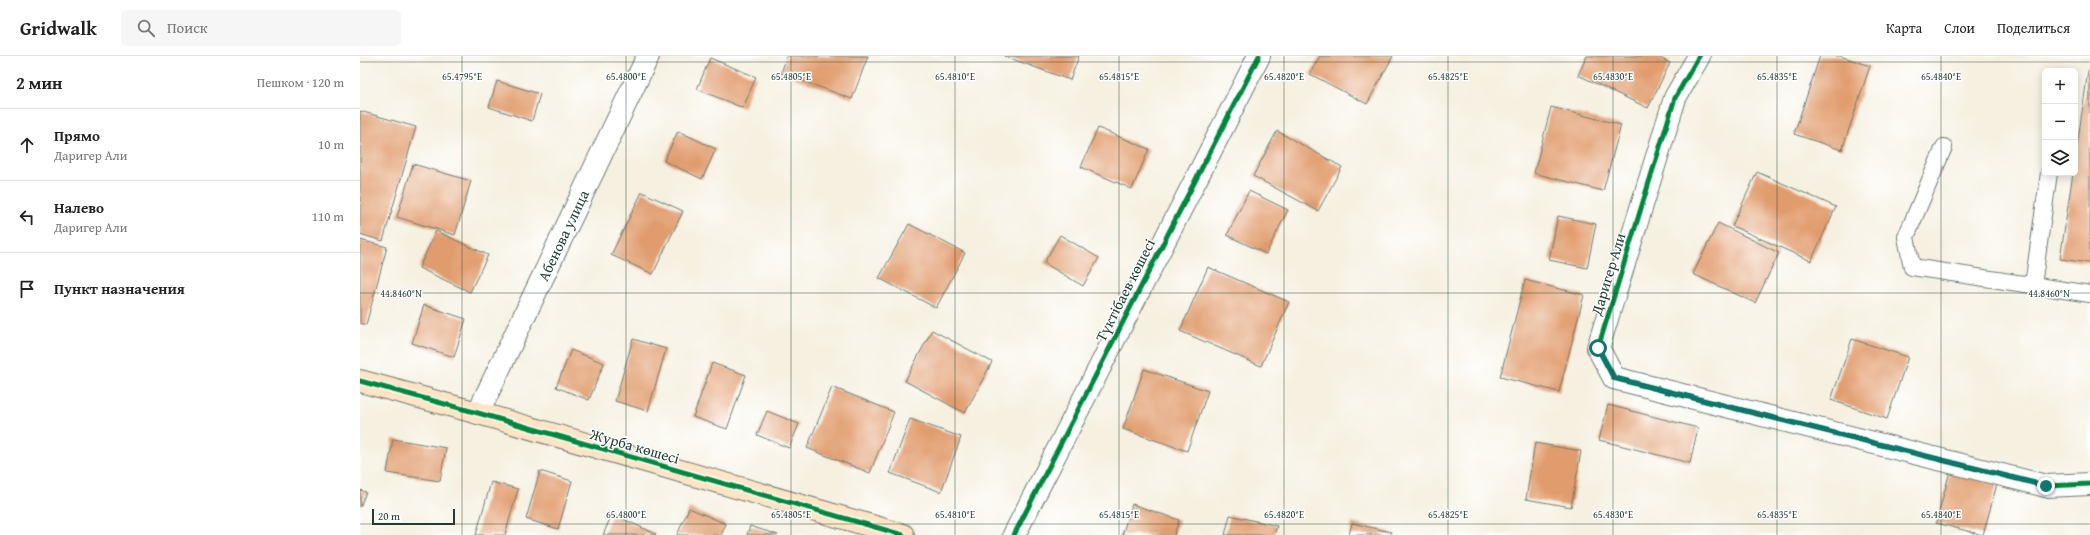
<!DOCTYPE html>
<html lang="ru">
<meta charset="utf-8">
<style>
body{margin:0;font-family:"Gentium Book Plus",serif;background:#f6f6f6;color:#222}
.controls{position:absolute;right:12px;top:12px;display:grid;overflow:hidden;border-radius:6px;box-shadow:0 2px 10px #0003}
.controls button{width:36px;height:36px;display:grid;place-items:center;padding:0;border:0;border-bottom:1px solid #e0e0e0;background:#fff;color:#222;font:20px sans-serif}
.scale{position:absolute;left:12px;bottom:10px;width:83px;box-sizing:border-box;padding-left:4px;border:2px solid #1f3d34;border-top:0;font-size:11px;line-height:14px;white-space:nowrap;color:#1f3d34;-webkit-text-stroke:3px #fff;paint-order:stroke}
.stop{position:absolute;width:12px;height:12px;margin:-9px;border:3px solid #0f766e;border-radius:50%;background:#fff}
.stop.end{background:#0f766e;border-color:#fff;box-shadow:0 1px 4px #0008}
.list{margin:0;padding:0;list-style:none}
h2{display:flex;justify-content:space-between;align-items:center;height:52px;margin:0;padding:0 16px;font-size:17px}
h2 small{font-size:13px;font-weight:400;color:#767676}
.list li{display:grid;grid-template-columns:26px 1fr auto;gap:12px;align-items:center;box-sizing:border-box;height:72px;padding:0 16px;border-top:1px solid #e0e0e0}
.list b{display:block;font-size:15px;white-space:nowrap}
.list p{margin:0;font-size:13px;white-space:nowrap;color:#767676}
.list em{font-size:13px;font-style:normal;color:#767676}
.icon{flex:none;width:22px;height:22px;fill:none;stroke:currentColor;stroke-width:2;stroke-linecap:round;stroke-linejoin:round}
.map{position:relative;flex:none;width:1730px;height:479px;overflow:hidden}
header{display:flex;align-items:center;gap:24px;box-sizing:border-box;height:56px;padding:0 20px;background:#fff;border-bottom:1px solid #e0e0e0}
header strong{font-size:19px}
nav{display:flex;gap:22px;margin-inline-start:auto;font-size:14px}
.search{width:280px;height:36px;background:#f6f6f6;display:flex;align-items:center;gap:10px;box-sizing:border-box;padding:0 14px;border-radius:6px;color:#767676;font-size:15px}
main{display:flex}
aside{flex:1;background:#fff}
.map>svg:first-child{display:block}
.building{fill:#e19c6d}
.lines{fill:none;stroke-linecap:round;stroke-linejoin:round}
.lane-casing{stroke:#6a7c70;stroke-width:18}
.street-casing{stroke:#6a7c70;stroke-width:24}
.secondary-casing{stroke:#6a7c70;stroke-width:24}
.lane{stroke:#fff;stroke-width:16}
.street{stroke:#fff;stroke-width:22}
.secondary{stroke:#ffe4c6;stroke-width:22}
.cycleway-casing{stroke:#fff;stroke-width:8}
.cycleway{stroke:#00873e;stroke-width:5}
.route{stroke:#0f766e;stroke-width:5}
.ticks{fill:none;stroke:#1f3d34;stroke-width:1;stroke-opacity:0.45}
.labels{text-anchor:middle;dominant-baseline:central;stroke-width:3;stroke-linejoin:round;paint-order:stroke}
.street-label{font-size:15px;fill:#1f3d34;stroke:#fff}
.ticks-label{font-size:10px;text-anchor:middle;fill:#1f3d34;stroke:#fff;stroke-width:3;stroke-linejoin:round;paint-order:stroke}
</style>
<header>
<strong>Gridwalk</strong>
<div class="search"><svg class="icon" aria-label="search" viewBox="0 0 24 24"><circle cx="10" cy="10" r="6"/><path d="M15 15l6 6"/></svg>Поиск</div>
<nav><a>Карта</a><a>Слои</a><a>Поделиться</a></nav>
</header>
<main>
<aside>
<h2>2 мин<small>Пешком · 120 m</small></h2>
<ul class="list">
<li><svg class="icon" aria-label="ahead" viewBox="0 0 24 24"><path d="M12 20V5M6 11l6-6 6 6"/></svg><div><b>Прямо</b><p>Даригер Али</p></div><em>10 m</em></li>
<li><svg class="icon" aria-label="left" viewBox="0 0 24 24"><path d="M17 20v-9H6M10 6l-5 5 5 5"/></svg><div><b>Налево</b><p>Даригер Али</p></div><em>110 m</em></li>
<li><svg class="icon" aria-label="arrive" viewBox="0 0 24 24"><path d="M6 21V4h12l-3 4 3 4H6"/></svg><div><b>Пункт назначения</b></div></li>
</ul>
</aside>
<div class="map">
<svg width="1730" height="479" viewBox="0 0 1730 479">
<rect width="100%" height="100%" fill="#fff"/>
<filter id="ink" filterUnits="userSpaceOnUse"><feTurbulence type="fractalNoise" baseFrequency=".025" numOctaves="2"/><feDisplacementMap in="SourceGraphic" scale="8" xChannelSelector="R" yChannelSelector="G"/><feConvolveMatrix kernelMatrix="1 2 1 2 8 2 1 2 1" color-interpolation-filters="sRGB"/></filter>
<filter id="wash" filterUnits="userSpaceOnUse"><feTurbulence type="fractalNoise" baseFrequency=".012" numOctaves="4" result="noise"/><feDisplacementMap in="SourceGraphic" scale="16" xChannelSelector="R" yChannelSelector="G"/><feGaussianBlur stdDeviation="0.9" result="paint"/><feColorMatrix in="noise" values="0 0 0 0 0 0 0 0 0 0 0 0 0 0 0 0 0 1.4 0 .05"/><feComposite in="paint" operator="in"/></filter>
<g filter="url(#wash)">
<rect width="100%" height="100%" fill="#f5f0e0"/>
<g id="blocks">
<path class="building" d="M 427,0 L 508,0 L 492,43 L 421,17 Z
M 644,0 L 719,0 L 710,24 Z
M 960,0 L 1033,0 L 1007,48 L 950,18 Z
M 1227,0 L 1296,0 L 1310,7 L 1288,52 L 1218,19 Z
M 1460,0 L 1480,0 L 1510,10 L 1482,94 L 1434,78 Z
M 350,2 L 396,21 L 383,52 L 337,33 Z
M 1728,15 L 1730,16 L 1730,207 L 1700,203 L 1713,117 L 1715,117 L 1715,104 Z
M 137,25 L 180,38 L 172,65 L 129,51 Z
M 1191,51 L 1261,69 L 1243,135 L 1174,117 Z
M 0,55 L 56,71 L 23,185 L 0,178 Z
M 738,72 L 789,93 L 772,133 L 721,111 Z
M 318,75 L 356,93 L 342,123 L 304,105 Z
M 917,75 L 982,111 L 958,155 L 893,120 Z
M 53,108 L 111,125 L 95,179 L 37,161 Z
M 1397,116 L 1476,151 L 1451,205 L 1372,170 Z
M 889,135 L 928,154 L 906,198 L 867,179 Z
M 282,136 L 323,155 L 293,218 L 251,199 Z
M 1198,160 L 1236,168 L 1227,212 L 1189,204 Z
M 1358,167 L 1419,197 L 1395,247 L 1333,218 Z
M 549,168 L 605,197 L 576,252 L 519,222 Z
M 76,175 L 128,199 L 110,236 L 59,212 Z
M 700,179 L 739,202 L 723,230 L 684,207 Z
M 0,184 L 27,191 L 6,269 L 0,267 Z
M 848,211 L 929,246 L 901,310 L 820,275 Z
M 1165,224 L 1224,239 L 1199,336 L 1140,321 Z
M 64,249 L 106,263 L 94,301 L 52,287 Z
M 572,274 L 632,306 L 605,357 L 545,325 Z
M 273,283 L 306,293 L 288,355 L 255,345 Z
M 1492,283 L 1548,301 L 1527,363 L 1471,344 Z
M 211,294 L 244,307 L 229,344 L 196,331 Z
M 352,307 L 386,319 L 367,373 L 333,361 Z
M 784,313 L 848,335 L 827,395 L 763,373 Z
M 472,331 L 534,356 L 510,417 L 447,392 Z
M 1248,349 L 1338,372 L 1330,407 L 1239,384 Z
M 407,355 L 439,368 L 429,392 L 397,379 Z
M 550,363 L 601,381 L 581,436 L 530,417 Z
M 33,383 L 86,392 L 80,425 L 27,417 Z
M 1175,387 L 1221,395 L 1211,451 L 1166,443 Z
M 180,415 L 212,425 L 198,473 L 166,463 Z
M 1590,415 L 1637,428 L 1623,479 L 1576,467 Z
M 131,426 L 158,433 L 145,479 L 116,479 Z
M 0,434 L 6,436 L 0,451 Z
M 772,448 L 819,464 L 814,479 L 762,479 Z
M 329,452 L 366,468 L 361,479 L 317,479 Z
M 252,458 L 296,478 L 295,479 L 243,479 Z
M 870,459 L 917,470 L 914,479 L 865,479 Z
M 992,467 L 1031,476 L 1030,479 L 989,479 Z
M 390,470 L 418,479 L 387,479 Z"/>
</g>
</g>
<g filter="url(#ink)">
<use href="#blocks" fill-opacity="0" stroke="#6a7c70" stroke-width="1"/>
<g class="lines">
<g class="lane-casing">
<path id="lane" d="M 1584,91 L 1546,181 L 1552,211 L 1730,238
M 1673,229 L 1689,117"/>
</g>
<g class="street-casing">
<g id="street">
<path d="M 1339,0 L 1315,42 L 1238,292 L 1254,322 L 1686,430 L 1730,428"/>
<path id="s1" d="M 118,357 L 288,0"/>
<path d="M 654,479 L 899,0"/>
</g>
</g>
<g class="secondary-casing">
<path id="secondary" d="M 0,325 L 118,357 L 543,479"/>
</g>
<use href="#lane" class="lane"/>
<use href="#street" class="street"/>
<use href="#secondary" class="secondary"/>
<g class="cycleway-casing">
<path id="cycleway" d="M 1339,0 L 1315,42 L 1238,292 L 1254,322 L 1686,430 L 1730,428
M 0,325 L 118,357 L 543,479
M 654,479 L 899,0"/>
</g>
<use href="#cycleway" class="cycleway"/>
</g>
</g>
<g class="lines" filter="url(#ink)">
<path class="route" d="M 1238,292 L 1254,322 L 1686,430"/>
</g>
<path class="ticks" d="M 102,0 L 102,479M 266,0 L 266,479M 431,0 L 431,479M 595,0 L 595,479M 759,0 L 759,479M 924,0 L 924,479M 1088,0 L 1088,479M 1253,0 L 1253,479M 1417,0 L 1417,479M 1581,0 L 1581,479M 0,6 L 1730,6M 0,237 L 1730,237M 0,468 L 1730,468"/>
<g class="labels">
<g class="street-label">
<text stroke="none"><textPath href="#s1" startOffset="197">Абенова улица</textPath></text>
<text transform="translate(1248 218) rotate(-73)">Даригер Али</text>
<text transform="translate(765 234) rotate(-63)">Түктібаев көшесі</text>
<text transform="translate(275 390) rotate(16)">Журба көшесі</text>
</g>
</g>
<g class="ticks-label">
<text x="102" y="24">65.4795°E</text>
<text x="266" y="24">65.4800°E</text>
<text x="431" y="24">65.4805°E</text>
<text x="595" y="24">65.4810°E</text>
<text x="759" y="24">65.4815°E</text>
<text x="924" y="24">65.4820°E</text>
<text x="1088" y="24">65.4825°E</text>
<text x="1253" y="24">65.4830°E</text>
<text x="1417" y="24">65.4835°E</text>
<text x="1581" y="24">65.4840°E</text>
<text x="41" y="241">44.8460°N</text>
<text x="1689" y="241">44.8460°N</text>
<text x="266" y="462">65.4800°E</text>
<text x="431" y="462">65.4805°E</text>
<text x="595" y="462">65.4810°E</text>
<text x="759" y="462">65.4815°E</text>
<text x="924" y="462">65.4820°E</text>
<text x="1088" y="462">65.4825°E</text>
<text x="1253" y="462">65.4830°E</text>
<text x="1417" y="462">65.4835°E</text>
<text x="1581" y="462">65.4840°E</text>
</g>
</svg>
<div class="controls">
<button>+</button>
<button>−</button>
<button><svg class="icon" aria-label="layers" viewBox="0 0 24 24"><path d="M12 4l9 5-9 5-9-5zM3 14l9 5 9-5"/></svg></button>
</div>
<div class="scale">20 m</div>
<div class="stop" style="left:1238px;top:292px"></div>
<div class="stop end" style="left:1686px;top:430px"></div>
</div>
</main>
